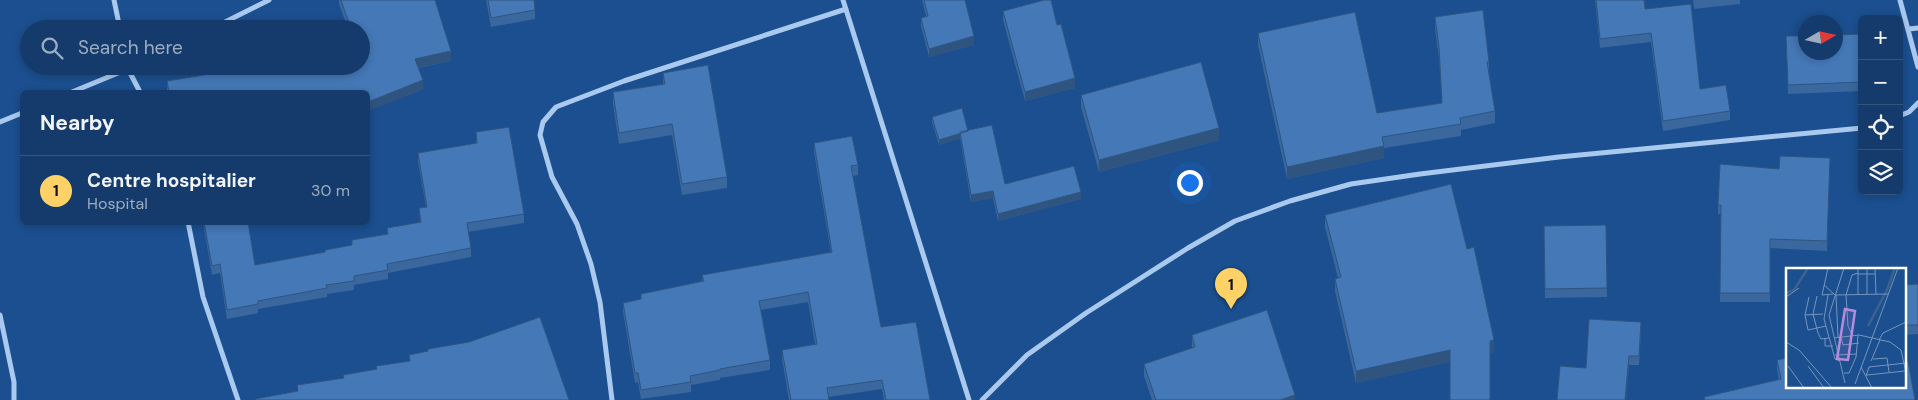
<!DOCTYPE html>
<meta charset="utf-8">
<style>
body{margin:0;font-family:"DM Sans",sans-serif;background:#214673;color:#f1f3f6}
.controls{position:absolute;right:15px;top:15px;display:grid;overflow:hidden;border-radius:8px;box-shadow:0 2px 8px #0003}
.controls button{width:45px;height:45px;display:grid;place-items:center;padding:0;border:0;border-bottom:1px solid #33557e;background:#143b6b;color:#f1f3f6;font:25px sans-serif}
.compass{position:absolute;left:1798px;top:15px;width:45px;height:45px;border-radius:50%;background:#143b6b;box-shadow:0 2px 8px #0003;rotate:81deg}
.you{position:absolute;left:1189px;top:182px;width:18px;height:18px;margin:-12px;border:4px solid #fff;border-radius:50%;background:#1a73e8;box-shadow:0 0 0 8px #1a73e833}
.badge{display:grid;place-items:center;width:32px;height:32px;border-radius:50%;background:#ffd166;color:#111;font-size:16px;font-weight:700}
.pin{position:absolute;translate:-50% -41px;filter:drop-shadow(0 1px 2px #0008)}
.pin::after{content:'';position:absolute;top:26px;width:18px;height:15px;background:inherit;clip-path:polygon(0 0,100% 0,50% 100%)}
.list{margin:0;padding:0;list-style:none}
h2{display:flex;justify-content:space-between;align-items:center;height:65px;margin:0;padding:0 20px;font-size:21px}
h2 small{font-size:16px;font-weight:400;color:#9dadc1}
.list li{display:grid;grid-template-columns:32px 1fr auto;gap:15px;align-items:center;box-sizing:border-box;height:70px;padding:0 20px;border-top:1px solid #33557e}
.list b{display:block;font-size:19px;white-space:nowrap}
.list p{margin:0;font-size:16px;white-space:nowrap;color:#9dadc1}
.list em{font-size:16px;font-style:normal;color:#9dadc1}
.icon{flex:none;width:28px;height:28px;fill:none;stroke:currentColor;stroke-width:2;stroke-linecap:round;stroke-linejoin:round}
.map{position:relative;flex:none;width:1918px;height:400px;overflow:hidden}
.search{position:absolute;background:#143b6b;box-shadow:0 2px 8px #0003;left:20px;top:20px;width:350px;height:55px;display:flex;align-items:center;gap:12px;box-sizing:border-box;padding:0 18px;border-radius:28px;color:#9dadc1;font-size:19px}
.panel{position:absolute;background:#143b6b;box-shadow:0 2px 8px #0003;left:20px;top:90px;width:350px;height:135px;border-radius:8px}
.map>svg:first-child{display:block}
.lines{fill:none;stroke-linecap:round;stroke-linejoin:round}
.street{stroke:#a9c9ee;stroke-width:5}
.wall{fill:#3a679d}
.shaded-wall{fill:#305480}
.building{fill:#4478b7;stroke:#305480}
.inset-river{fill:none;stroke:#3c6290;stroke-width:2.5}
.inset-road{fill:none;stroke:#7695bc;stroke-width:1}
.view{fill:#b68bdc;fill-opacity:0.15;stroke:#b68bdc;stroke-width:2.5}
.inset-edge{fill:none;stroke:#fff;stroke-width:2.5}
</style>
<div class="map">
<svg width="1918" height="400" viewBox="0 0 1918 400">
<rect width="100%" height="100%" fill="#1b4f8f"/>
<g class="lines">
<path class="street" d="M 114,0 L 120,29
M 843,0 L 969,400
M 1900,0 L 1918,67
M 211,29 L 269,0
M 1909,29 L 1918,28
M 127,67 L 140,92
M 72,92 L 135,66
M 1899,116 L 1909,112 L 1918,103
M 0,122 L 22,113
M 188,222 L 203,297 L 238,400
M 0,315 L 14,382 L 14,400
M 612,400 L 600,302 L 591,264 L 577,224 L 552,177 L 540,135 L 543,122 L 556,107 L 624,81 L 846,9
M 982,400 L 1027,355 L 1086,313 L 1188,248 L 1235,221 L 1290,201 L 1351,184 L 1420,174 L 1559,157 L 1862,128"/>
</g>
<path class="wall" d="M 339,0 L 435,0 L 451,61 L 418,68 L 423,90 L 368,92 L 167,92 L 167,81 L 208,74 L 207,66 L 361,66 L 361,29 L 348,29 L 339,4 Z
M 486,0 L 534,0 L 535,10 L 535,19 L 491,27 Z
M 922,0 L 965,0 L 974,45 L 929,57 L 921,26 L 921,18 L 926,16 Z
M 1595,0 L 1644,0 L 1645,9 L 1700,89 L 1730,111 L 1730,120 L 1663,131 L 1651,42 L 1600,48 Z
M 1693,0 L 1740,0 L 1740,4 L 1694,9 Z
M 1003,11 L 1057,25 L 1075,88 L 1025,101 L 1003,20 Z
M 1435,17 L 1489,62 L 1489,72 L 1495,111 L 1495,123 L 1461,130 L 1461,136 L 1384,148 L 1384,158 L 1287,179 L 1258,45 L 1258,33 L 1377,113 L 1442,103 L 1439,59 L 1435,29 Z
M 1862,34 L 1862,91 L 1788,94 L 1786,36 Z
M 663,73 L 727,177 L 727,188 L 682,195 L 672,135 L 619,144 L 613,104 L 613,92 L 663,84 Z
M 1081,95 L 1219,140 L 1099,172 L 1081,107 Z
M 932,117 L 968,131 L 1005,184 L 1081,199 L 998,221 L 993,198 L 971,202 L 960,138 L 939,145 L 932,122 Z
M 476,132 L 524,214 L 524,223 L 468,232 L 471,248 L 471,257 L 388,273 L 388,279 L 354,285 L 354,290 L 327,294 L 327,297 L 258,309 L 258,313 L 227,319 L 220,273 L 212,275 L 203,222 L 248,222 L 255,265 L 325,253 L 352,245 L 352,240 L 387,234 L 387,228 L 420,223 L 419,208 L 426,207 L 418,162 L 418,153 L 476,143 Z
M 814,143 L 858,165 L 858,175 L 853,176 L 881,327 L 930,400 L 884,400 L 882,389 L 829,397 L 829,400 L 789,400 L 782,359 L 782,350 L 815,344 L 808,302 L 761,310 L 770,360 L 770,370 L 720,378 L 720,380 L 691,385 L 691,392 L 641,399 L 638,382 L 635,383 L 623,312 L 623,303 L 641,299 L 641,294 L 702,281 L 702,275 L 831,253 L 814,152 Z
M 1830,158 L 1827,251 L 1770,248 L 1770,302 L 1720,302 L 1721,214 L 1718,214 L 1718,205 L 1779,169 Z
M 1325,215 L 1494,352 L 1356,383 L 1335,291 L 1335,279 L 1338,278 L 1325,227 Z
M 1606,225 L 1607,297 L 1545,298 L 1544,226 Z
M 1918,284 L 1918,334 L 1904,335 L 1904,285 Z
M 1641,332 L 1639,365 L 1629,365 L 1626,400 L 1557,400 L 1586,368 Z
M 1192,335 L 1295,400 L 1152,400 L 1144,376 L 1144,364 L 1192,348 Z
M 1777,360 L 1787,386 L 1915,400 L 1704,400 L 1704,397 L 1779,380 L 1777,369 Z"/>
<path class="shaded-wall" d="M 974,36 L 974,45 L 929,57 L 929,49 Z
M 451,51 L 451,61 L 415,68 L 415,59 Z
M 1075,78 L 1075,88 L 1025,101 L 1025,92 Z
M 423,80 L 423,90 L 368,111 L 368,102 Z
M 1219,128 L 1219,140 L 1099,172 L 1099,160 Z
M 960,133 L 960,138 L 939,145 L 939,140 Z
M 1384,146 L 1384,158 L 1287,179 L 1287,167 Z
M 993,191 L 993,198 L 971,202 L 971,195 Z
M 1081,192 L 1081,199 L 998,221 L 998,214 Z
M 1494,340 L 1494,352 L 1490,353 L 1490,341 Z
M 1450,350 L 1450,362 L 1356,383 L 1356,371 Z
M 1629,356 L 1626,400 L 1625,400 Z
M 1295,395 L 1295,400 L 1280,400 Z"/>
<path class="building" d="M 341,0 L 435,0 L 451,51 L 415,59 L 423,80 L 368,102 L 368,92 L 169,92 L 167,81 L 210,74 L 208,66 L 361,66 L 361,29 L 351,29 Z
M 488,0 L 534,0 L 535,10 L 491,18 Z
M 924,0 L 965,0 L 974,36 L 929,49 L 921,18 L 928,16 Z
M 1044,0 L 1051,0 L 1057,25 L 1061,24 L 1075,78 L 1025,92 L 1003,11 Z
M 1596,0 L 1644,0 L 1645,9 L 1691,4 L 1700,89 L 1726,85 L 1730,111 L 1663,121 L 1651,33 L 1600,39 Z
M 1483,10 L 1489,62 L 1487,62 L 1495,111 L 1460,118 L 1461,124 L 1382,137 L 1384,146 L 1287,167 L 1258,33 L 1355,12 L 1377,113 L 1442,103 L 1439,47 L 1435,17 Z
M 1862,34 L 1862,82 L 1788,85 L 1786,36 L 1806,36 L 1806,52 L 1836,52 L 1836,35 Z
M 1201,62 L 1219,128 L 1099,160 L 1081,95 Z
M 708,65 L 727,177 L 682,184 L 672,124 L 619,133 L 613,92 L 665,84 L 663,73 Z
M 962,108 L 968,131 L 939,140 L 932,117 Z
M 992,125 L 1005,184 L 1074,166 L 1081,192 L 998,214 L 993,191 L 971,195 L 960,132 Z
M 509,127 L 524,214 L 467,223 L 471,248 L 387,264 L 388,270 L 354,276 L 354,281 L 326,285 L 327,288 L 258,301 L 258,304 L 227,310 L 220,264 L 212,266 L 204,222 L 248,222 L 255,265 L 325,252 L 325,250 L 352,245 L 352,240 L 388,234 L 387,228 L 421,222 L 419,208 L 427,207 L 418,153 L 477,143 L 476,132 Z
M 852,136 L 858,165 L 851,166 L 881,327 L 916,322 L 930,400 L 886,400 L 882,380 L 827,388 L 829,400 L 791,400 L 782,350 L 817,344 L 808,292 L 759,301 L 770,360 L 720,369 L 720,370 L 690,376 L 691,382 L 641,390 L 638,373 L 635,373 L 623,303 L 641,299 L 641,294 L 704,281 L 702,275 L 832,252 L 814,143 Z
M 1780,156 L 1830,158 L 1827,241 L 1770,239 L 1770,293 L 1720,293 L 1721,205 L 1718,205 L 1720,164 L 1779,169 Z
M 1451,184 L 1467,249 L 1474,247 L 1494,340 L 1490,341 L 1490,400 L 1450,400 L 1450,350 L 1356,371 L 1335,279 L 1341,277 L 1325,215 Z
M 1606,225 L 1607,288 L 1545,289 L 1544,226 Z
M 1918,284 L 1918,325 L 1904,325 L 1904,285 Z
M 1267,310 L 1295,395 L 1280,400 L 1156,400 L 1144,364 L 1195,347 L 1192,335 Z
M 540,317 L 569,400 L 256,400 L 255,399 L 298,391 L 297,385 L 344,378 L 343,375 L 377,369 L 376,366 L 410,361 L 409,355 L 428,351 L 428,349 L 469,342 Z
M 1589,319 L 1641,322 L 1639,356 L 1629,356 L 1625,400 L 1557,400 L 1560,366 L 1586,368 Z
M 1787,358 L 1787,386 L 1904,386 L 1904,362 L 1908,361 L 1915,400 L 1705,400 L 1704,397 L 1781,379 L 1777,360 Z"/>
<g transform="translate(1786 268)">
<rect width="120" height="120" fill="#1b4f8f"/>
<path class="inset-river" d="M 0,25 L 8,22 L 22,0M 82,58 L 101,22 L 109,0"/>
<path class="inset-road" d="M 42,0 L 36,27 L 47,26M 58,0 L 43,47 L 59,115M 72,0 L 72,26M 81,0 L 81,26M 89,0 L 90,26M 72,6 L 89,6M 38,17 L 49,27 L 102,26M 42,27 L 38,51 L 49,91 L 54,93M 50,27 L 52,69M 31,28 L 27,46 L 32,65 L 35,71 L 43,70M 0,29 L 13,20M 23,29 L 19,47 L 22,62 L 40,58M 19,47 L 37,46M 66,67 L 62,58 L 60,27 L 66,7 L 72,5M 55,69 L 57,77 L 73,75M 39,70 L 39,78 L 47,78M 48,70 L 73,67 L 104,74 L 115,82 L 120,105M 93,72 L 97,65 L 120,54M 0,74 L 13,82 L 46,120M 49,87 L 71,86M 0,88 L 0,114M 87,91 L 101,90 L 103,104M 85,93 L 94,72M 2,98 L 18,120M 22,98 L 38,120M 75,99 L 86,120M 58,105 L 63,105 L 70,89 L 72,67M 81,107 L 119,103M 80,108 L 83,99 L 120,95M 69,116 L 112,0"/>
<path class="view" d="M 59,41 L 69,43 L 62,92 L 51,91 Z"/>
<rect width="120" height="120" class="inset-edge"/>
</g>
</svg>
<div class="controls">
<button>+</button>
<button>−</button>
<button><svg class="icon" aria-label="locate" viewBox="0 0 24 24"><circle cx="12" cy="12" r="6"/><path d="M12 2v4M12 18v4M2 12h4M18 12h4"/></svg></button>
<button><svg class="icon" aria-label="layers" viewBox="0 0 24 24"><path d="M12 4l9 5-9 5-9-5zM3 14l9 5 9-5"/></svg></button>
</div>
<svg class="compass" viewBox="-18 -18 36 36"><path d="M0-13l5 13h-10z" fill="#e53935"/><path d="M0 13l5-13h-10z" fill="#9dadc1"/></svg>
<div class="you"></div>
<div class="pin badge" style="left:1231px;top:309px">1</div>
<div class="search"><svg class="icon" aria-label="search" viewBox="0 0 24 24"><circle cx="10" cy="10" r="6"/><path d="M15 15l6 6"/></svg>Search here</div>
<section class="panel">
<h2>Nearby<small></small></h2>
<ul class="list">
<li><span class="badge">1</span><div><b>Centre hospitalier</b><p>Hospital</p></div><em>30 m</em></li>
</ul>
</section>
</div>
